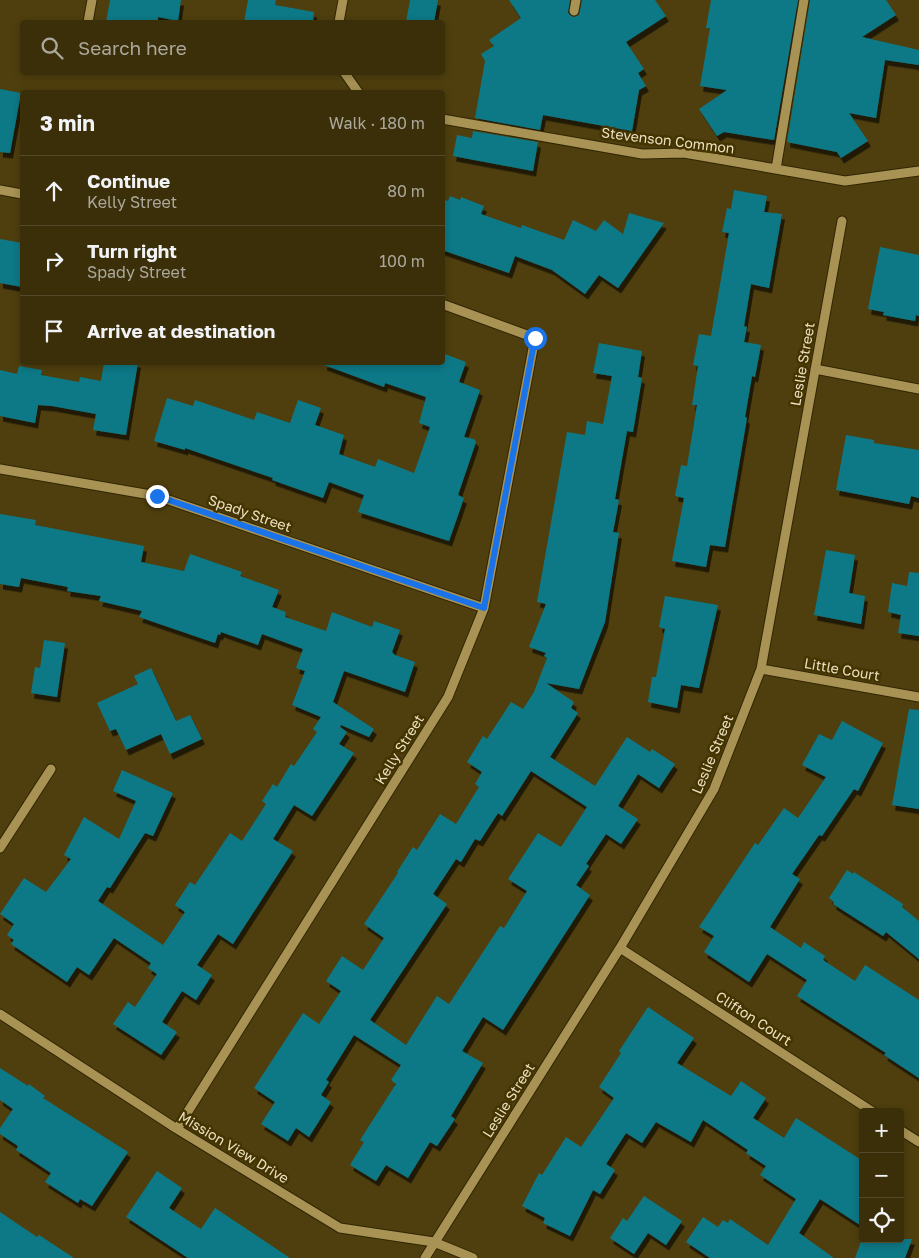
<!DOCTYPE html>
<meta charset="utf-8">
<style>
body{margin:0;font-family:"Golos Text",sans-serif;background:#463b18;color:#f1f3f6}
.controls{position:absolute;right:15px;bottom:15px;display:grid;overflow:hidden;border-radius:5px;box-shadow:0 2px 8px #0003}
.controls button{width:45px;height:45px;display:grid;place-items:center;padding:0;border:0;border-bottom:1px solid #544a2b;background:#3b2f0a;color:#f1f3f6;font:25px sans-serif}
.stop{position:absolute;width:15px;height:15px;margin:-11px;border:4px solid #1a73e8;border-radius:50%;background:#fff}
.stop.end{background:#1a73e8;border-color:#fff;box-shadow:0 1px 5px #0008}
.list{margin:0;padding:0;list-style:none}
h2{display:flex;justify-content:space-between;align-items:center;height:65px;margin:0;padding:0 20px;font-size:21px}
h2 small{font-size:16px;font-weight:400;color:#aca99c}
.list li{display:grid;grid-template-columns:32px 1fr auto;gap:15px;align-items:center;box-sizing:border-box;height:70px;padding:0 20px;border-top:1px solid #544a2b}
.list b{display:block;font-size:19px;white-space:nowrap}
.list p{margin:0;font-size:16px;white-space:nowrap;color:#aca99c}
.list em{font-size:16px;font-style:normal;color:#aca99c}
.icon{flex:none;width:28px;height:28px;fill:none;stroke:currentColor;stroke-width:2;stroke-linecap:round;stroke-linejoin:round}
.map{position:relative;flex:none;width:919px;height:1258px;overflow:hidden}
.search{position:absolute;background:#3b2f0a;box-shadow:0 2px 8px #0003;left:20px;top:20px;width:425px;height:55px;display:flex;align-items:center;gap:12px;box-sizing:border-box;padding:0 18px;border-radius:5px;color:#aca99c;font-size:19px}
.panel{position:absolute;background:#3b2f0a;box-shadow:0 2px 8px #0003;left:20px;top:90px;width:425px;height:275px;border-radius:5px}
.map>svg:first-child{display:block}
.building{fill:#0c7987;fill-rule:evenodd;filter:url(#shadow)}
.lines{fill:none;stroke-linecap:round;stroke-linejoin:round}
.minor-casing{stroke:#312604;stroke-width:11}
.minor{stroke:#a89254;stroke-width:9}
.route{stroke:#1a73e8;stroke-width:6}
.labels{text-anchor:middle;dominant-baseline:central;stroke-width:5;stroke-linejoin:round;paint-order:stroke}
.street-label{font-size:14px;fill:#ece0c1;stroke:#443400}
</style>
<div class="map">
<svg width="919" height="1258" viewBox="0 0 919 1258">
<defs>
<filter id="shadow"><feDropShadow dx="3" dy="5.5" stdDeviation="0" flood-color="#0009"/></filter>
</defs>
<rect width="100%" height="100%" fill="#4f3f0e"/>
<path class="building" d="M 110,0 L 181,0 L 178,21 L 158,17 L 158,22 L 106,22 Z
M 248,0 L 276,0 L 275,5 L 314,12 L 313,22 L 244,22 Z
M 410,0 L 438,0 L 434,22 L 406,22 Z
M 509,0 L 570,0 L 568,13 L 573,17 L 579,15 L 582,0 L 655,0 L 666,16 L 626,42 L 644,69 L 638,73 L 646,86 L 639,90 L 632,131 L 543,115 L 540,130 L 475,118 L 485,61 L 481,54 L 494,46 L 489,40 L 521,18 Z
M 711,0 L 798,0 L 774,140 L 724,132 L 717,136 L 699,109 L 727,90 L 700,86 L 710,28 L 706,28 Z
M 810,0 L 886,0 L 896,15 L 862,37 L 919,50 L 919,65 L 885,60 L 876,118 L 849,113 L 868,141 L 841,158 L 837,152 L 787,142 Z
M 0,89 L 21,93 L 10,153 L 0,152 Z
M 473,131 L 538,142 L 533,171 L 453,156 L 457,135 L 472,138 Z
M 734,190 L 767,196 L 764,212 L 782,214 L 769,288 L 751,284 L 744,326 L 747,327 L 744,342 L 761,345 L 755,377 L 752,376 L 745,417 L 747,418 L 725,547 L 710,545 L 706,567 L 672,561 L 684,498 L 675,496 L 681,465 L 687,466 L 697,405 L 692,405 L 698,366 L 693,365 L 699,334 L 711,336 L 729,233 L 722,232 L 727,208 L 731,209 Z
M 450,196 L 460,200 L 461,197 L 484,206 L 481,214 L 521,228 L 522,225 L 564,240 L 573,220 L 596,231 L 604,220 L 623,234 L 629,213 L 664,223 L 618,288 L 599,275 L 585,294 L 552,270 L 515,256 L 509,273 L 442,250 L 442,199 L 448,201 Z
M 0,239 L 22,243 L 22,287 L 0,283 Z
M 880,247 L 919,255 L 919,316 L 916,315 L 915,321 L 883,315 L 884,312 L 868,309 Z
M 599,343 L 642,351 L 638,377 L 642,378 L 633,432 L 627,431 L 615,499 L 619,500 L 613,532 L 619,533 L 605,622 L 579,689 L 546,683 L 574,702 L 571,708 L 578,713 L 550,757 L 595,786 L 627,737 L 650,752 L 652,749 L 675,764 L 659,788 L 638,774 L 618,806 L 638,819 L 621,844 L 606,834 L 586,864 L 589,866 L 576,885 L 590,895 L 503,1030 L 483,1017 L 462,1051 L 483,1063 L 451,1116 L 455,1119 L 437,1146 L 430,1142 L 408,1178 L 386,1165 L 376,1181 L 350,1165 L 364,1142 L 360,1140 L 396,1084 L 391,1080 L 401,1065 L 354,1035 L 326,1080 L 329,1082 L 321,1095 L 331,1102 L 309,1137 L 296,1128 L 288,1141 L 261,1124 L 275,1102 L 254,1088 L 303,1013 L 319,1024 L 341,991 L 326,981 L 342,956 L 363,970 L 384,938 L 364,924 L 398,873 L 397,872 L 413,847 L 417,850 L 440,814 L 456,824 L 479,787 L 475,784 L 482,772 L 467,762 L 483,736 L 487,739 L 511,702 L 523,709 L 534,692 L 547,658 L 544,656 L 546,653 L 529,647 L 546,604 L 537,602 L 567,432 L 585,435 L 587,421 L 603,424 L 612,376 L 593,373 ZM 531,771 L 587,807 L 561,847 L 538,833 L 508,879 L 527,891 L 504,928 L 500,926 L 449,1004 L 437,996 L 406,1045 L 370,1020 L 447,904 L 433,894 L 456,859 L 461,862 L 475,839 L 480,841 L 498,813 L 502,816 Z
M 442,353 L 466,362 L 459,382 L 480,390 L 464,437 L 474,439 L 476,442 L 458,495 L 464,498 L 449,541 L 358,512 L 364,495 L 329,482 L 323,498 L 272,480 L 273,478 L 185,448 L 185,450 L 154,441 L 167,398 L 193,406 L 195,400 L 254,420 L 257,412 L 290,423 L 298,400 L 321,408 L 315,425 L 344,435 L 339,454 L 375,467 L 378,459 L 414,473 L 430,427 L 419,423 L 426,397 L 385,383 L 384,387 L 324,365 L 324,362 L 442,362 Z
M 118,362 L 138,362 L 126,435 L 93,430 L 96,414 L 52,406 L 38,405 L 35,423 L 0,416 L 0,370 L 17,374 L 19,366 L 42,370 L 41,375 L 79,382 L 80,377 L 101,381 L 104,363 L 118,365 Z
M 846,435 L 874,440 L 874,443 L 919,450 L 919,498 L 911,496 L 909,504 L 836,490 Z
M 0,514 L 36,520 L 35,525 L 144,546 L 141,562 L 184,571 L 190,554 L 242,572 L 240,576 L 279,590 L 272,607 L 286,612 L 285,617 L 326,631 L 332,612 L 372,627 L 374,621 L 400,630 L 392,652 L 395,655 L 415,662 L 405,692 L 344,671 L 333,702 L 374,729 L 369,737 L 341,725 L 340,727 L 347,732 L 339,744 L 354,753 L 312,816 L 294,805 L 273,839 L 293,851 L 233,944 L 218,934 L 197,965 L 212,975 L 196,1000 L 182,991 L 162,1022 L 177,1032 L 161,1055 L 113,1024 L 128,1002 L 135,1007 L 157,974 L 148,968 L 151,963 L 114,938 L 89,975 L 77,967 L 67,982 L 11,944 L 14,940 L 7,935 L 14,924 L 0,914 L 24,878 L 46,892 L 71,859 L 64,855 L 84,817 L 119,839 L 136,801 L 113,791 L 122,770 L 173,793 L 153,836 L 145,833 L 110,888 L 107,887 L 98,901 L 163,945 L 185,912 L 175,905 L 190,882 L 195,885 L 230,833 L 242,841 L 266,804 L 262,801 L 273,784 L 277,787 L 291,764 L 294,766 L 317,732 L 313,729 L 321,717 L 292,705 L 305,671 L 296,668 L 303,649 L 262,634 L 258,645 L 221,632 L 220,635 L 218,634 L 215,643 L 139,617 L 142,611 L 99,601 L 101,596 L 67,591 L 68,587 L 21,578 L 19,587 L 0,584 Z
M 826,550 L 855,555 L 849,593 L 865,596 L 861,624 L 814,615 Z
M 909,572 L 919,573 L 919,636 L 898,633 L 901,615 L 888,612 L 892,583 L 907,586 Z
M 665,596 L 718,605 L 699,688 L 681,685 L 677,708 L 648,702 L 652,677 L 656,677 L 665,629 L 659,627 Z
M 44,640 L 65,643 L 57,697 L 31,693 L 35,667 L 40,668 Z
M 151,668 L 176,721 L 190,715 L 202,739 L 170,754 L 161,734 L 126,750 L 116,729 L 110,731 L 97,703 L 138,684 L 134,676 Z
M 909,709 L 919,710 L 919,809 L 892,805 Z
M 842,721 L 883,743 L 858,791 L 854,789 L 822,836 L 819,835 L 792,874 L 800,879 L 770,927 L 801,948 L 804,942 L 825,956 L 823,960 L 855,981 L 865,965 L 919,1000 L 919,1078 L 884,1055 L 886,1053 L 797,996 L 807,980 L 767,954 L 749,982 L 704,952 L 714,936 L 699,927 L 755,843 L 758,845 L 784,808 L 798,818 L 826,777 L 802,765 L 819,734 L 832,740 Z
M 847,870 L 853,874 L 854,872 L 903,904 L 902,907 L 919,921 L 919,959 L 886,932 L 883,936 L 833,904 L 834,902 L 829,898 Z
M 648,1007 L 694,1038 L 677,1063 L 731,1096 L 741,1081 L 766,1098 L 753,1118 L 784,1138 L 796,1118 L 863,1161 L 863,1227 L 820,1199 L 799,1233 L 834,1258 L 710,1258 L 686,1242 L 703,1217 L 718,1227 L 723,1220 L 728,1223 L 730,1219 L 768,1245 L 796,1199 L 760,1175 L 766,1166 L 746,1153 L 748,1150 L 703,1120 L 691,1142 L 656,1122 L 642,1143 L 626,1133 L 606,1164 L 615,1170 L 600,1194 L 593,1190 L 570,1236 L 543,1223 L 545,1218 L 522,1206 L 539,1173 L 542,1175 L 566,1137 L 581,1147 L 614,1098 L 599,1087 L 621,1053 L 619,1051 Z
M 0,1068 L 28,1086 L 29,1084 L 45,1096 L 43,1098 L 128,1152 L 92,1206 L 80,1199 L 78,1203 L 45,1182 L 51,1173 L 16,1150 L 18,1146 L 0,1134 L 0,1128 L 13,1109 L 0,1100 Z
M 157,1171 L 182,1188 L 169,1208 L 201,1229 L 215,1208 L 290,1258 L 188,1258 L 126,1217 Z
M 644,1196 L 682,1221 L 666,1245 L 648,1233 L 634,1254 L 610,1238 L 623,1218 L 627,1221 Z
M 0,1212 L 37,1237 L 39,1235 L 74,1258 L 0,1258 Z
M 862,1239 L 912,1239 L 905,1258 L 855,1258 Z"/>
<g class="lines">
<g class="minor-casing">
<path id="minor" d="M 574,11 L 576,0
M 88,22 L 92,0
M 339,22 L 343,0
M 344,72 L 358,92
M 442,119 L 642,154 L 684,153 L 845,181 L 919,171
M 776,169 L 804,0
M 0,190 L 22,194
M 815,369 L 919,389
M 0,469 L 157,496 L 484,608
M 761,669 L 919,697
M 0,848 L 51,769
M 620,948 L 873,1112
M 0,1014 L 177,1129 L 340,1228 L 434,1242 L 473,1258
M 177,1129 L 448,697 L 484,608 L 535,338 L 442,304
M 900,1130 L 919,1142
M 425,1258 L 620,948 L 714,789 L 761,669 L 842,221"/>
</g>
<use href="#minor" class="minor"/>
</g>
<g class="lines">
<path class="route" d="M 157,496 L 484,608 L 535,338"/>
</g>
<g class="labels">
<g class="street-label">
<text transform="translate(668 140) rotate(7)">Stevenson Common</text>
<text transform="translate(802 364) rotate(-80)">Leslie Street</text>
<text transform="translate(250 513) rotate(19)">Spady Street</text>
<text transform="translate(842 669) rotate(10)">Little Court</text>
<text transform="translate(399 749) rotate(-58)">Kelly Street</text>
<text transform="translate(712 754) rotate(-67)">Leslie Street</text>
<text transform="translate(754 1018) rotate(33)">Clifton Court</text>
<text transform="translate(508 1100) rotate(-58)">Leslie Street</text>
<text transform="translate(234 1147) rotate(31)">Mission View Drive</text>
</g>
</g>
</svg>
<div class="controls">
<button>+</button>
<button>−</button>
<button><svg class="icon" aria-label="locate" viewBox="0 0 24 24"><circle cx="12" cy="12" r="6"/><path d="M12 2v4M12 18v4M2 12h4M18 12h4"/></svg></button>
</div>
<div class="stop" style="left:535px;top:338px"></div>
<div class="stop end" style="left:157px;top:496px"></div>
<div class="search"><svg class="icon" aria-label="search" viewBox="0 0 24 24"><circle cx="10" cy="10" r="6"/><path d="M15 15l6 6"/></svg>Search here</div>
<section class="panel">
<h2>3 min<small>Walk · 180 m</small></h2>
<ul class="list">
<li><svg class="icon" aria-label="ahead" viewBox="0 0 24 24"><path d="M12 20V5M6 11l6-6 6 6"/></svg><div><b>Continue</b><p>Kelly Street</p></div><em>80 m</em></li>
<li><svg class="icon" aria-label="right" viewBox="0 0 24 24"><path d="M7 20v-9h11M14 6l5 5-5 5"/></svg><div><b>Turn right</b><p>Spady Street</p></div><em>100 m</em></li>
<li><svg class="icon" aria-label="arrive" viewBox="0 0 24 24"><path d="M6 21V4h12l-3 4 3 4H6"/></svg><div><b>Arrive at destination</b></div></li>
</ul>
</section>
</div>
